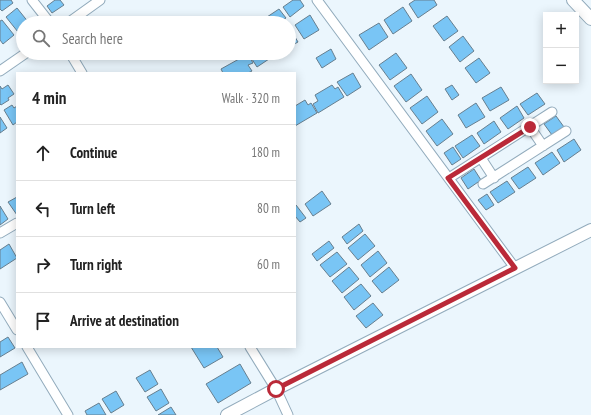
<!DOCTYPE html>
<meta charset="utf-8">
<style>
body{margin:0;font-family:"PT Sans Narrow",sans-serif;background:#f2f2f2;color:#222}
.controls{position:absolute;right:12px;top:12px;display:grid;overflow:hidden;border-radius:0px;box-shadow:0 2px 10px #0003}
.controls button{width:36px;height:36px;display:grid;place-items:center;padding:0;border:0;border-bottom:1px solid #e0e0e0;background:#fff;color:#222;font:20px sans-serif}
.stop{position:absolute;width:12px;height:12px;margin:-9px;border:3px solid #ba2938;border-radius:50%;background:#fff}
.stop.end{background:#ba2938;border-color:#fff;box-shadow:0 1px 4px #0008}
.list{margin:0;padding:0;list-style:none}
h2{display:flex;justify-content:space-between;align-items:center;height:52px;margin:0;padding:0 16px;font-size:17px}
h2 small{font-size:13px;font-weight:400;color:#767676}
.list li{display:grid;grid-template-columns:26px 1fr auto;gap:12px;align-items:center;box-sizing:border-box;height:56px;padding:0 16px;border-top:1px solid #e0e0e0}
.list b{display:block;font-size:15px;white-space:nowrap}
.list em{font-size:13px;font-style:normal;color:#767676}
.icon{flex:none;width:22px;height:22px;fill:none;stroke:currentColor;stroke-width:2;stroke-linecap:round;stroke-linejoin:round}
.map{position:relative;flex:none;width:591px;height:415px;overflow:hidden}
.search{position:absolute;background:#fff;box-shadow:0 2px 10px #0003;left:16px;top:16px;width:280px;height:44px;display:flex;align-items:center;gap:10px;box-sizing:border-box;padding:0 14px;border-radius:22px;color:#767676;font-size:15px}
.panel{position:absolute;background:#fff;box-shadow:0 2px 10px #0003;left:16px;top:72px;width:280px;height:276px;border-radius:0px}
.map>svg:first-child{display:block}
.building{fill:#79c5f5;stroke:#677f8f}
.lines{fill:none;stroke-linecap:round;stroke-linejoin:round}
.street-casing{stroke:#92abbc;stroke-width:11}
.secondary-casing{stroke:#92abbc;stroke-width:14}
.street{stroke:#fff;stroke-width:9}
.secondary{stroke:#fff;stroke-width:12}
.route{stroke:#ba2938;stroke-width:5}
</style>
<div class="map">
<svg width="591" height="415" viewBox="0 0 591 415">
<rect width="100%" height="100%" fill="#ebf6fd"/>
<path class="building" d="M 0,0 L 11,0 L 13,3 L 2,11 L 0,9 Z
M 55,0 L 60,0 L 64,5 L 52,13 L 47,6 Z
M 293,0 L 300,0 L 304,6 L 290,17 L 283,7 Z
M 415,0 L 434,0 L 437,5 L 418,18 L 409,4 Z
M 403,7 L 412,21 L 393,34 L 384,20 Z
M 17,8 L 29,23 L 23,23 L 23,29 L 18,32 L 6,17 Z
M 279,9 L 286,18 L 278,23 L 267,23 L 264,19 Z
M 310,15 L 319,30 L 304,39 L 295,25 Z
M 447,16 L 458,31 L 444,41 L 433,26 Z
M 2,20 L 14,35 L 3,44 L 0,40 L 0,21 Z
M 379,23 L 388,37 L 369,50 L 359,35 Z
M 289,27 L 298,42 L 289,47 Z
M 463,36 L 474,51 L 460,62 L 449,47 Z
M 331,49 L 336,59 L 322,68 L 316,58 Z
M 248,53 L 269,53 L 272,57 L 257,67 Z
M 396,53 L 407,68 L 390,80 L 379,65 Z
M 248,54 L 253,63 L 248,65 L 252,71 L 248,73 L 223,73 L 221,69 Z
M 479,58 L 490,73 L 476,83 L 465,68 Z
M 353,73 L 361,87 L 347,96 L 337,82 Z
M 411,74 L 422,90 L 406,102 L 394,86 Z
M 8,85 L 14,94 L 8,98 L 9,100 L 1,105 L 0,104 L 0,86 L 2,89 Z
M 332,85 L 335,89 L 338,87 L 344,97 L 318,113 L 313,104 L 318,101 L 315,95 Z
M 452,85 L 459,95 L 452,100 L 445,89 Z
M 501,87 L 509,100 L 490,111 L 482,98 Z
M 537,93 L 545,104 L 528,115 L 520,104 Z
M 427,96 L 438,112 L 422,124 L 410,108 Z
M 305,100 L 308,105 L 311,103 L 317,113 L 295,126 L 295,106 Z
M 476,103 L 485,117 L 466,128 L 458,115 Z
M 12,105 L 14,108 L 17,106 L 17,122 L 13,125 L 4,110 Z
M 517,106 L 524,118 L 508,129 L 500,118 Z
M 556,116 L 564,127 L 552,135 L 544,124 Z
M 0,117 L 7,128 L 0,133 Z
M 442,119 L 453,134 L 437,146 L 426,131 Z
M 494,121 L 501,132 L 484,144 L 477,133 Z
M 472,135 L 480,146 L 463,158 L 455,146 Z
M 574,139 L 581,150 L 564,162 L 557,150 Z
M 453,147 L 461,159 L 452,165 L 444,153 Z
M 552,152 L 560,163 L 543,175 L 535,163 Z
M 528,167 L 536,178 L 519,189 L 511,178 Z
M 474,169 L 481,180 L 468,189 L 461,178 Z
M 507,181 L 515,192 L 498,203 L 490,192 Z
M 322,191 L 331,204 L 313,216 L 305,204 Z
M 487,194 L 494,205 L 486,210 L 478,200 Z
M 17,197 L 17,215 L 8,202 Z
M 295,205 L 296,205 L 306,218 L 300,222 L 295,216 Z
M 0,206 L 8,219 L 0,225 Z
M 359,224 L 363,231 L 347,244 L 342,237 Z
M 365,234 L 375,246 L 358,260 L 348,248 Z
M 329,241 L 334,248 L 317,261 L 312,254 Z
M 9,244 L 17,258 L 0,269 L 0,250 Z
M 378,251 L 387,263 L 370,277 L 361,265 Z
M 337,252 L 347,264 L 330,277 L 320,265 Z
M 349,267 L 359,279 L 342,293 L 332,281 Z
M 389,267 L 399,280 L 382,293 L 372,281 Z
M 361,284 L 371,296 L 354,310 L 344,297 Z
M 373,303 L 383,315 L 366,328 L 356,316 Z
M 8,337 L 15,348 L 0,357 L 0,342 Z
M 191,347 L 217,347 L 223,357 L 204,368 Z
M 22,362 L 28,374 L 0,390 L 0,375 Z
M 240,364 L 251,383 L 218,403 L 206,384 Z
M 150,370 L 158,384 L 145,392 L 136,378 Z
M 161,389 L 169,403 L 156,411 L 147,397 Z
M 116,391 L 124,405 L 111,413 L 102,399 Z
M 99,403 L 106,415 L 87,415 L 85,411 Z
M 171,407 L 176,415 L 158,415 Z"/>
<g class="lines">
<g class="street-casing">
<path id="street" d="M 32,0 L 50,23
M 317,0 L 515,268
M 68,23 L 100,0
M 70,53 L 82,73
M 0,71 L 26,53
M 530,127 L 543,146
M 481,158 L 494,178
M 449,178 L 552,112
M 483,184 L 566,131
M 0,233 L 17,223
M 0,302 L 17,330
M 27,347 L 68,415
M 250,347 L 276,389 L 288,415"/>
</g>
<g class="secondary-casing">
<path id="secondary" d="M 573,0 L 591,19
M 227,415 L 276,389 L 591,230"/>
</g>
<use href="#street" class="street"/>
<use href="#secondary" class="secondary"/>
</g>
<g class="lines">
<path class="route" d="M 276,389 L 515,268 L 448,178 L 530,127"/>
</g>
</svg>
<div class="controls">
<button>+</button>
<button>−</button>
</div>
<div class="stop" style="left:276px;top:389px"></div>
<div class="stop end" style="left:530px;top:127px"></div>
<div class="search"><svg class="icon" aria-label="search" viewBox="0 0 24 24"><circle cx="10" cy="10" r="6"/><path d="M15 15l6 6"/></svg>Search here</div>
<section class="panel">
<h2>4 min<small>Walk · 320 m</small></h2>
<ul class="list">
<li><svg class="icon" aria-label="ahead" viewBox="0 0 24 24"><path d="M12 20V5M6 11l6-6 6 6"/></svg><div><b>Continue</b></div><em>180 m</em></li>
<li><svg class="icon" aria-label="left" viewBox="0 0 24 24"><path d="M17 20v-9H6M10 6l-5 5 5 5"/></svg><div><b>Turn left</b></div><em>80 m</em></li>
<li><svg class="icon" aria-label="right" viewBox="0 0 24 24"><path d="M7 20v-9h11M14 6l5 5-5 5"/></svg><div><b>Turn right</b></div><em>60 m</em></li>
<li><svg class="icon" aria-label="arrive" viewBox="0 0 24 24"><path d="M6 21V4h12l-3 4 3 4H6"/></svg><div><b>Arrive at destination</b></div></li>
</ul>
</section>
</div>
